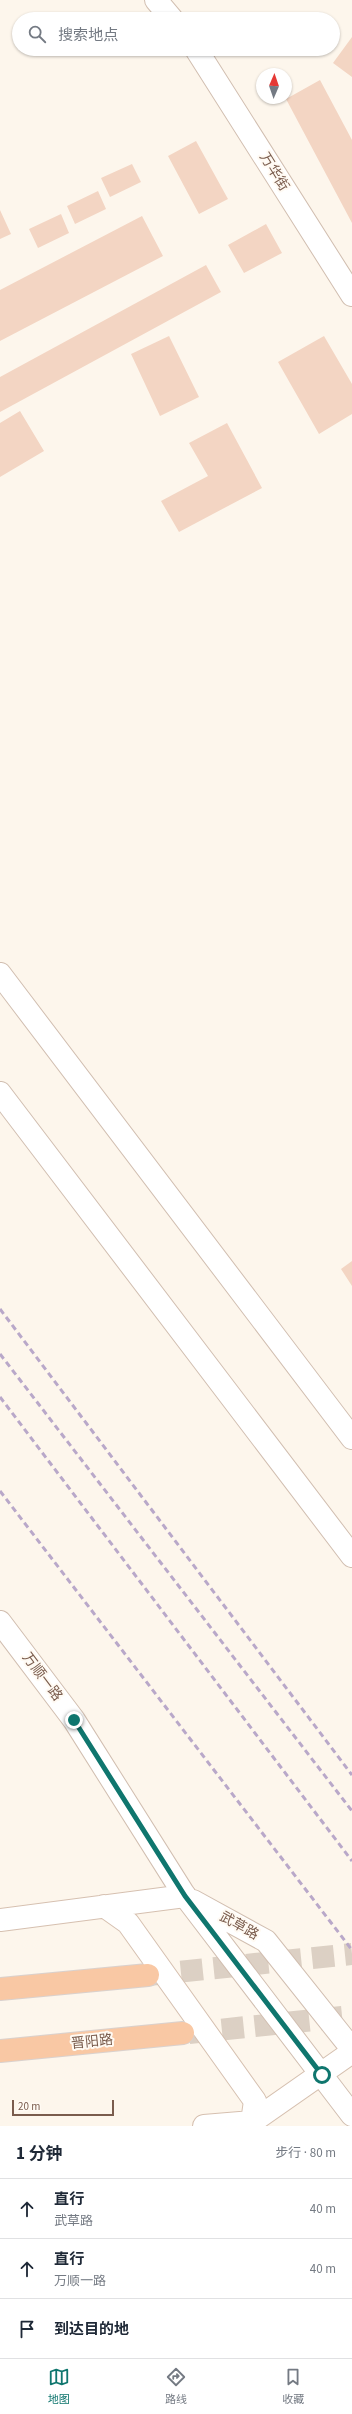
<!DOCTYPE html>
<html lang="zh">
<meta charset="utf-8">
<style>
body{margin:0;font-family:"Source Sans 3","Noto Sans SC",sans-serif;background:#f2f2f3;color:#1f2937}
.compass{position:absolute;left:256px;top:68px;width:36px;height:36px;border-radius:50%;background:#fff;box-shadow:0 1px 3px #0004;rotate:2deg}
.scale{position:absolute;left:12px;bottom:10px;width:102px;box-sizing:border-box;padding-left:4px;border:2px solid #7a5c4d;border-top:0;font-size:11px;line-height:14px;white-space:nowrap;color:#7a5c4d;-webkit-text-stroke:3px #fffaf3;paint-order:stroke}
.stop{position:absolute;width:12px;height:12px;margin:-9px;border:3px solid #0f766e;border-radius:50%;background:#fff}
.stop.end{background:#0f766e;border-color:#fff;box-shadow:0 1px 4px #0008}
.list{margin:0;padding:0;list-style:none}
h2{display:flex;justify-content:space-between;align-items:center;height:52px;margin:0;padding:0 16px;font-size:17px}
h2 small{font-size:13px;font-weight:400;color:#747a83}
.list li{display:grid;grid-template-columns:26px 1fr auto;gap:12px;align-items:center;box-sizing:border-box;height:60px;padding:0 16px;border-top:1px solid #e0e1e3}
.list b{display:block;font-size:15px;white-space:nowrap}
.list p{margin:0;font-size:13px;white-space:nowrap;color:#747a83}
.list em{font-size:13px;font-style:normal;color:#747a83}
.icon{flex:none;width:22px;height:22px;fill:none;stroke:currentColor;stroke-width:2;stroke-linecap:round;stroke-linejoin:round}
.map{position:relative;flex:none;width:352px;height:2126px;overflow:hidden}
.search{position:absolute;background:#fff;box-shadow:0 1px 3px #0004;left:12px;right:12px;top:12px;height:44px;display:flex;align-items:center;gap:10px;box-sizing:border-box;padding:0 14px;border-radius:22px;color:#747a83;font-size:15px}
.sheet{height:232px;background:#fff}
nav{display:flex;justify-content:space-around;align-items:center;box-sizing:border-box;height:56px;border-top:1px solid #e0e1e3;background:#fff;font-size:11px;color:#747a83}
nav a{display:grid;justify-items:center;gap:2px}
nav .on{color:#0f766e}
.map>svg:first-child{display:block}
.building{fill:#f3d5c3}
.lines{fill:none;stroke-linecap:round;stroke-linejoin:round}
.trunk-tunnel{stroke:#dcd0c4;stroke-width:22;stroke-dasharray:22 11;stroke-linecap:butt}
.minor-casing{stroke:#d1beb0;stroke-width:24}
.tertiary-casing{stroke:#d1beb0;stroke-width:24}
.secondary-casing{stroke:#d6c0b0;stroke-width:24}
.trunk-casing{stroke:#dad1cd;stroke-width:24}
.minor{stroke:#fff;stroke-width:22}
.tertiary{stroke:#fff;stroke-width:22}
.secondary{stroke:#fff;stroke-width:22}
.trunk{stroke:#f9c8a4;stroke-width:22}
.rail{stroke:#b9a8c9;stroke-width:3;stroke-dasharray:6 4;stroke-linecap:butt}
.route{stroke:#0f766e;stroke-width:5}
.labels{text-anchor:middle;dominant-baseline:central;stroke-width:4;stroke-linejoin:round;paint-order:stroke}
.street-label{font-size:14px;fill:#7a5c4d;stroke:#fffaf3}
</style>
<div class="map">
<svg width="352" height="2126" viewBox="0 0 352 2126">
<rect width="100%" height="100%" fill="#fdf6ec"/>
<path class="building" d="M 352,37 L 352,77 L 333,63 Z
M 320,80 L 352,140 L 352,223 L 286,99 Z
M 196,141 L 228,199 L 199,214 L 168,156 Z
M 132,164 L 141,182 L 110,197 L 101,178 Z
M 98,191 L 106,209 L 75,224 L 67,206 Z
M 0,210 L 11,234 L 0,239 Z
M 61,214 L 69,233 L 38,248 L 29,229 Z
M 142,216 L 163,256 L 0,341 L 0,290 Z
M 266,224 L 282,253 L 244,273 L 228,245 Z
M 206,265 L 221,292 L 0,412 L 0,377 Z
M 169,336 L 199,397 L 160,416 L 131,354 Z
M 324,336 L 352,384 L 352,414 L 319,434 L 278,362 Z
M 20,411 L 44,451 L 0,477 L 0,423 Z
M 227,423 L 262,488 L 179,532 L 161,501 L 208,476 L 189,443 Z
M 352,1261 L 352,1286 L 341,1269 Z"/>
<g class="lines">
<path class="trunk-tunnel" d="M 148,1975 L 352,1954
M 189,2033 L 352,2016"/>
<g class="minor-casing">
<path id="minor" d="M 0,1622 L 74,1720 L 185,1896"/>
</g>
<g class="tertiary-casing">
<path id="tertiary" d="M 156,0 L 172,19
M 196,49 L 352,295
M 0,974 L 352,1438
M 0,1093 L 352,1556
M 185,1896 L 352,2115
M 193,1901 L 266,1941 L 352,2049"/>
</g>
<g class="secondary-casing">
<path id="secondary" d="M 104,1906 L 128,1923 L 255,2101 L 252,2122
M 0,1920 L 185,1896
M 204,2126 L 252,2122 L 352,2052"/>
</g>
<g class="trunk-casing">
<path id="trunk" d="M 0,1989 L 148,1975
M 0,2051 L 183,2033"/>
</g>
<use href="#minor" class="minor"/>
<use href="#tertiary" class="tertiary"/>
<use href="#secondary" class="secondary"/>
<use href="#trunk" class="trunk"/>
<path class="rail" d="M 0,1309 L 352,1775
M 0,1354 L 352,1811
M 0,1397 L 352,1861
M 0,1491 L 352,1950"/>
</g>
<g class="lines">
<path class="route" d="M 74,1720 L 185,1896 L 322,2075"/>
</g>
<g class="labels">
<g class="street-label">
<text transform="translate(274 172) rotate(58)">万华街</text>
<text transform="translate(42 1677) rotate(53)">万顺一路</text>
<text transform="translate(239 1926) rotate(29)">武草路</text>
<text transform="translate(92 2042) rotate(-6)">晋阳路</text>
</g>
</g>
</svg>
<svg class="compass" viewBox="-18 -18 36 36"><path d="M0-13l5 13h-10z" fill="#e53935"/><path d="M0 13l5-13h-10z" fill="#747a83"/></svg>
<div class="scale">20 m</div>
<div class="stop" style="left:322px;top:2075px"></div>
<div class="stop end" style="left:74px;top:1720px"></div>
<div class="search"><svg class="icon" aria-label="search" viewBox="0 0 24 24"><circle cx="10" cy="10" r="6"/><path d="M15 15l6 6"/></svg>搜索地点</div>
</div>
<section class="sheet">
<h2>1 分钟<small>步行 · 80 m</small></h2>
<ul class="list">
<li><svg class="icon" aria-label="ahead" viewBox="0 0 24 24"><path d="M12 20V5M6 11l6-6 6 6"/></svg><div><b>直行</b><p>武草路</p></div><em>40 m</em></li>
<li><svg class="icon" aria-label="ahead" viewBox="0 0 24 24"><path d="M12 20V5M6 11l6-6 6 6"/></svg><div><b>直行</b><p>万顺一路</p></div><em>40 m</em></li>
<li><svg class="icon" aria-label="arrive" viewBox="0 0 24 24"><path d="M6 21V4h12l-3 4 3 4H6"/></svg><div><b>到达目的地</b></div></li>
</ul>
</section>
<nav>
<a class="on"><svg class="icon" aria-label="map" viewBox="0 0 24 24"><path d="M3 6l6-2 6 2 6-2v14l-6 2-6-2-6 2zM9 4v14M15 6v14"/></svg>地图</a>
<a><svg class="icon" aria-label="directions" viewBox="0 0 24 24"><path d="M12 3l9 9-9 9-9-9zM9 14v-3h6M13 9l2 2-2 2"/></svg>路线</a>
<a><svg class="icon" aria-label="saved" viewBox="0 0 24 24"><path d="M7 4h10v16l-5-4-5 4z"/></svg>收藏</a>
</nav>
